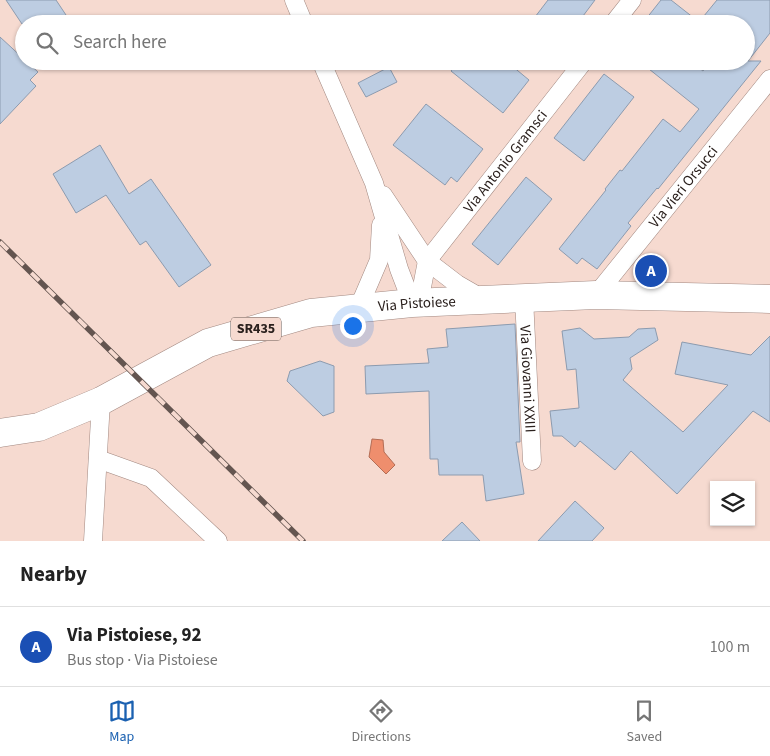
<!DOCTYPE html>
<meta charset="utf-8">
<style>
body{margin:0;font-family:"Source Sans 3",sans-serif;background:#f6f6f6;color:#222}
.controls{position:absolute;right:15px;bottom:15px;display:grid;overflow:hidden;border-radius:0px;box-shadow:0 1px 4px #0004}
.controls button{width:45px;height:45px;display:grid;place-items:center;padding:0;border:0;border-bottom:1px solid #e0e0e0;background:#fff;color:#222;font:25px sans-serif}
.you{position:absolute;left:352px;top:325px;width:18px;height:18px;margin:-12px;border:4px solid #fff;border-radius:50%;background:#1a73e8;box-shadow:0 0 0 8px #1a73e833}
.badge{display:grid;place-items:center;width:32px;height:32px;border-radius:50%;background:#1b61b1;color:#fff;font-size:16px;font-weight:700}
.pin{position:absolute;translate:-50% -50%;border:2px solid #fff;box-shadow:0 1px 5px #0006}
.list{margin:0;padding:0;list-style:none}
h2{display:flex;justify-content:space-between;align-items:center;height:65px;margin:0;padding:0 20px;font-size:21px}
h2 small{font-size:16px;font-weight:400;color:#767676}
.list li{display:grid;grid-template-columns:32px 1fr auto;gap:15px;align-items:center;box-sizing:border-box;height:80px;padding:0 20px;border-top:1px solid #e0e0e0}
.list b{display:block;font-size:19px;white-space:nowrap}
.list p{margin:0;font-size:16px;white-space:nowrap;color:#767676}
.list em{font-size:16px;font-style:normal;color:#767676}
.icon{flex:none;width:28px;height:28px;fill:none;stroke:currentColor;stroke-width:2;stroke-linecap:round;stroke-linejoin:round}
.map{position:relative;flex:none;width:770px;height:541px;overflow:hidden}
.search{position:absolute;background:#fff;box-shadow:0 1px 4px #0004;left:15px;right:15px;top:15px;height:55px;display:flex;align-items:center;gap:12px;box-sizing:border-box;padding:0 18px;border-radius:28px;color:#767676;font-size:19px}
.sheet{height:145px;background:#fff}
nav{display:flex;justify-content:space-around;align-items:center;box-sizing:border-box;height:70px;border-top:1px solid #e0e0e0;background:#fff;font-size:14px;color:#767676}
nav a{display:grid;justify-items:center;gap:2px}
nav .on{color:#1b61b1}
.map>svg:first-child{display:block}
.water{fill:#ef8e6d;stroke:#b46d55}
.building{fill:#bdcde2;stroke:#8c9baf}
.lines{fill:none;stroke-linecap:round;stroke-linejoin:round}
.minor-casing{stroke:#a28880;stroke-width:19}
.primary-casing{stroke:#a28880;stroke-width:29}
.minor{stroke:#fff;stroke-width:18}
.primary{stroke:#fff;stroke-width:28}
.rail-casing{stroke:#645550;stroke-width:5.5}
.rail{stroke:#f6dad0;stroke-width:4;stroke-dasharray:11;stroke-linecap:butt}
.labels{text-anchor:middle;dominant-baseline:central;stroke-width:5;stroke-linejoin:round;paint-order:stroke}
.shield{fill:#f6dad0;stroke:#685853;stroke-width:1}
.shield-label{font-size:14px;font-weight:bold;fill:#2b211e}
.street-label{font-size:15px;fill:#2b211e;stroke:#f6dad0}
</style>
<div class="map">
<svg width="770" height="541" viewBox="0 0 770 541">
<rect width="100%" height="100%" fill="#f6dad0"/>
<path class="water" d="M 372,439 L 383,440 L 384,452 L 395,465 L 386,474 L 369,457 Z"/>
<path class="building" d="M 6,0 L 56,0 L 68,18 L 59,24 L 22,24 Z
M 548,0 L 595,0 L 577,24 L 544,24 L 535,17 Z
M 661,0 L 671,0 L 699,22 L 717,0 L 770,0 L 770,33 L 748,61 L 761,61 L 658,189 L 657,188 L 628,223 L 631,226 L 597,269 L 582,258 L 577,264 L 559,249 L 606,190 L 605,189 L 620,170 L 622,171 L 663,119 L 680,132 L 699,109 L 639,61 L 690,61 L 703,71 L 711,61 L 746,61 L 746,24 L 642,24 Z
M 0,37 L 38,72 L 30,80 L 36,86 L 0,124 Z
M 459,61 L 506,61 L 529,80 L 503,113 L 451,71 Z
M 389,67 L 397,82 L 366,97 L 358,83 Z
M 604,74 L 634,97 L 584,161 L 554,138 Z
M 426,104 L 483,149 L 457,182 L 451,177 L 445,185 L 393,145 Z
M 100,145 L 129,194 L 151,179 L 211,265 L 179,287 L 146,241 L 140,245 L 106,195 L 76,213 L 53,174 Z
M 526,177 L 552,199 L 498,265 L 472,244 Z
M 515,324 L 520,442 L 516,442 L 524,494 L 486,501 L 483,475 L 439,475 L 438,459 L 430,459 L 429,391 L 366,394 L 365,366 L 429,363 L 427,349 L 448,347 L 446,329 Z
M 580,328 L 594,339 L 629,337 L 638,329 L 655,328 L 658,340 L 630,358 L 632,369 L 623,380 L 683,432 L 728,385 L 675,374 L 682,342 L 751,355 L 770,336 L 770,422 L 753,411 L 677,494 L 631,451 L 615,470 L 580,441 L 575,447 L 562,436 L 553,436 L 550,411 L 579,408 L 576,369 L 567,370 L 562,331 Z
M 320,361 L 334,366 L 334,412 L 323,416 L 287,381 L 290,371 Z
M 575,501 L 604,528 L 592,541 L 538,541 Z
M 462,522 L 480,541 L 442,541 Z"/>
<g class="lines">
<g class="minor-casing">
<g id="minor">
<path d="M 294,0 L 304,24"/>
<path d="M 613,24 L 632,0"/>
<path d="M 321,61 L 374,183 L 399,269 L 412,303"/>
<path d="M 383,195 L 427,261 L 457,284 L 483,299"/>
<path id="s1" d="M 596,295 L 770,79"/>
<path id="s2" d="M 524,298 L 532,461"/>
<path id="s3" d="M 412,303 L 422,287 L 427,261 L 584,61"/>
<path d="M 358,309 L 379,260 L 381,225"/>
<path d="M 98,459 L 151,478 L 218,541"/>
<path d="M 93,541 L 101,401"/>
</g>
</g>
<g class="primary-casing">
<g id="primary">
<path id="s4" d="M 0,433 L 39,427 L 101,401 L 208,343 L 311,313 L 412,303 L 596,295 L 770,299"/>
</g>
</g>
<use href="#minor" class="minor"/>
<use href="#primary" class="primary"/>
<g class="rail-casing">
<path id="rail" d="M 0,242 L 303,541"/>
</g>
<use href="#rail" class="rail"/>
</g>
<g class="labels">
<rect class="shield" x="231" y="317.5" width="50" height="23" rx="4"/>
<g class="shield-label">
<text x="256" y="329">SR435</text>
</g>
<g class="street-label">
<text stroke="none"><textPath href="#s3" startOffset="172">Via Antonio Gramsci</textPath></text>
<text stroke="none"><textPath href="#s1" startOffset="139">Via Vieri Orsucci</textPath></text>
<text stroke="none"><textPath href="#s4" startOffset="442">Via Pistoiese</textPath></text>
<text stroke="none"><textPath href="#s2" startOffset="81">Via Giovanni XXIII</textPath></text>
</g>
</g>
</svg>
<div class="controls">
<button><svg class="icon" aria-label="layers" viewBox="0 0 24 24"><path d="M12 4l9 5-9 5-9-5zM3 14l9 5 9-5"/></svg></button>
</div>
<div class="you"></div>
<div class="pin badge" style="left:651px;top:271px;background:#1a4fb4">A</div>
<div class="search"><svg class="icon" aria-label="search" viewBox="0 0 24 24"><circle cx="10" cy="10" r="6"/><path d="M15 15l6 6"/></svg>Search here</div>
</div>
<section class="sheet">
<h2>Nearby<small></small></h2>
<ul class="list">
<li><span class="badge" style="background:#1a4fb4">A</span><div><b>Via Pistoiese, 92</b><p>Bus stop · Via Pistoiese</p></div><em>100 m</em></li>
</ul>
</section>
<nav>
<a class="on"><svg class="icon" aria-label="map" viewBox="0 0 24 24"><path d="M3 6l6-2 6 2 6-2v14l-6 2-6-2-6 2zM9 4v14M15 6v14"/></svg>Map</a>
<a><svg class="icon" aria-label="directions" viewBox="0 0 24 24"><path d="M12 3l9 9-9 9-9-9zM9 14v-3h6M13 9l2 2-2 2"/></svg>Directions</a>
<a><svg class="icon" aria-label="saved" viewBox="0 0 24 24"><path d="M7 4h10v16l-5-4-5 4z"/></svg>Saved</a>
</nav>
